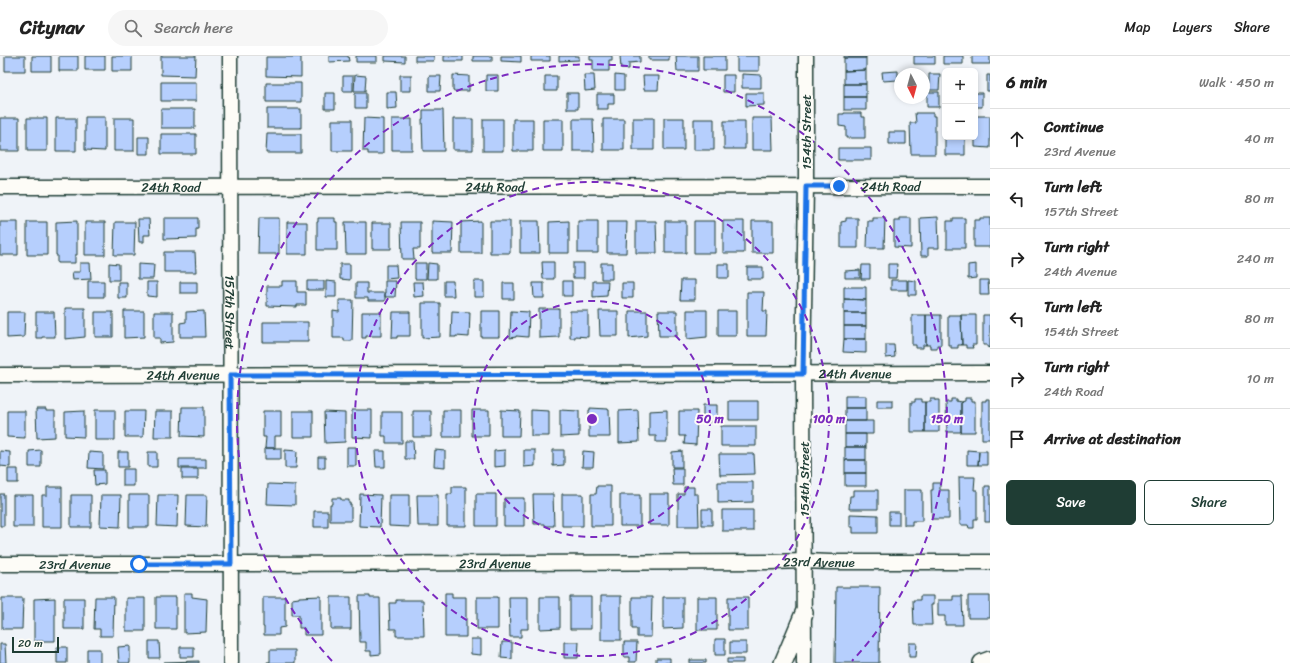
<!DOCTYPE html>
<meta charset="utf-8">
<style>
body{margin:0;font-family:Sriracha,sans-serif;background:#f6f6f6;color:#222}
.controls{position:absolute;right:12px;top:12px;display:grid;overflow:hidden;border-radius:6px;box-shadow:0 2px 6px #0003}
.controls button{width:36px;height:36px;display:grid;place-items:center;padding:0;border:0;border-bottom:1px solid #e0e0e0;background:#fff;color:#222;font:20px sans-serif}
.compass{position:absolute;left:894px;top:12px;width:36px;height:36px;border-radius:50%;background:#fff;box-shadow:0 2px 6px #0003;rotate:174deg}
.scale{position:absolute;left:12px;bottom:10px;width:47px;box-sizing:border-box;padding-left:4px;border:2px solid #1f3d34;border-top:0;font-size:11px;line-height:14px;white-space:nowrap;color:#1f3d34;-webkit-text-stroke:3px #fdfcf7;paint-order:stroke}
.stop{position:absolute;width:12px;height:12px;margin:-9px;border:3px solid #1a73e8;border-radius:50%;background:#fff}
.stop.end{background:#1a73e8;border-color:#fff;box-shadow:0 1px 4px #0008}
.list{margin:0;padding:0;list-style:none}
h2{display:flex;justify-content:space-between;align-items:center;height:52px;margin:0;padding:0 16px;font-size:17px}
h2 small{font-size:13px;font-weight:400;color:#767676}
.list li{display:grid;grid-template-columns:26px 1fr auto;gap:12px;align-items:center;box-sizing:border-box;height:60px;padding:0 16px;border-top:1px solid #e0e0e0}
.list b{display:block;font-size:15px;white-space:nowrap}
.list p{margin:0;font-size:13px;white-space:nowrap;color:#767676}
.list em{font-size:13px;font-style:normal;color:#767676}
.actions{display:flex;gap:8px;padding:12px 16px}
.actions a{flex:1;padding:9px 0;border:1px solid #1f3d34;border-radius:6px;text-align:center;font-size:14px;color:#1f3d34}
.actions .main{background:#1f3d34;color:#fff}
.icon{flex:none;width:22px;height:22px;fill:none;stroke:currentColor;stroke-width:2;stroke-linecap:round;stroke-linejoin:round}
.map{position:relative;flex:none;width:990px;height:607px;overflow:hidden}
header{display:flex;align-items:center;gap:24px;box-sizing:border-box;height:56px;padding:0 20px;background:#fff;border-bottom:1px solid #e0e0e0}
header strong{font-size:19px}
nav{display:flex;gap:22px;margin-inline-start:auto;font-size:14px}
.search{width:280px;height:36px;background:#f6f6f6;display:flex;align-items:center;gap:10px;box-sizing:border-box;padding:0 14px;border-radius:22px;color:#767676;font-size:15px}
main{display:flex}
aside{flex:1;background:#fff}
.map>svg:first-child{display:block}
.building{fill:#b6cffd;stroke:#1f3d34}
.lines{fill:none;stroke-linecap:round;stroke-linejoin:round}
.minor-casing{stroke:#1f3d34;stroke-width:17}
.tertiary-casing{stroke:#1f3d34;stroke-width:20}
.minor{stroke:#fdfcf7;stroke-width:14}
.tertiary{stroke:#fdfcf7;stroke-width:17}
.route{stroke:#1a73e8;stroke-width:5}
.ring{fill:none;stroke:#7b2cbf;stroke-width:2;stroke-dasharray:7 5}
.labels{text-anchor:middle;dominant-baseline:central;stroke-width:4;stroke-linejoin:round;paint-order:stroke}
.street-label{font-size:13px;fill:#1f3d34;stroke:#fdfcf7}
.centre{fill:#7b2cbf;stroke:#fdfcf7;stroke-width:2}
.ring-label{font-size:12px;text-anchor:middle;font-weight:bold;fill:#7b2cbf;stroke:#fdfcf7;stroke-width:4;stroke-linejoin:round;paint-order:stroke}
</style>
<header>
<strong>Citynav</strong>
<div class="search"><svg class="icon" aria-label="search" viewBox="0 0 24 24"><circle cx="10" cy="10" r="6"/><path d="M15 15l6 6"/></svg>Search here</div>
<nav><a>Map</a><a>Layers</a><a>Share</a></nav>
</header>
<main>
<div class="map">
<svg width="990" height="607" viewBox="0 0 990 607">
<rect width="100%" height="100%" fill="#eff3f8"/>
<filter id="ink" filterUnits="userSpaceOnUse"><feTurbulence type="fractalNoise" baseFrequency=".025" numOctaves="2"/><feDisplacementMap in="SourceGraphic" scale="8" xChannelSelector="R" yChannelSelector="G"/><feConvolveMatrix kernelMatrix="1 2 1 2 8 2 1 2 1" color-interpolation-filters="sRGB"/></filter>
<g filter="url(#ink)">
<path class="building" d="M 5,0 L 25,0 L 25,15 L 5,15 Z
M 32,0 L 51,0 L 51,15 L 32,15 Z
M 59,0 L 78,0 L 78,15 L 59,15 Z
M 85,0 L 105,0 L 105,14 L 85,14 Z
M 112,0 L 132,0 L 132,15 L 112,15 Z
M 161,0 L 196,0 L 195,20 L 161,19 Z
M 329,0 L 348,0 L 349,5 L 329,6 Z
M 356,0 L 377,0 L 377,6 L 356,6 Z
M 385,0 L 405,0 L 405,6 L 385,5 Z
M 415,0 L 434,0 L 434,5 L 415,5 Z
M 444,0 L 463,0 L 463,5 L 444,5 Z
M 473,0 L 492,0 L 492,5 L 473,5 Z
M 501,0 L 521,0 L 521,6 L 501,5 Z
M 531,0 L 550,0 L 550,5 L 531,5 Z
M 559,0 L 579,0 L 579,4 L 559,5 Z
M 590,0 L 612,0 L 612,4 L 609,4 L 609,15 L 593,15 L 593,4 L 590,4 Z
M 620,0 L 640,0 L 640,6 L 629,7 L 629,13 L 621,13 Z
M 649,0 L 669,0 L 669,4 L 649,4 Z
M 676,0 L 698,0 L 698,15 L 677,15 Z
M 703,0 L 725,0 L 725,14 L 703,14 Z
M 737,0 L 759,0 L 759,15 L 737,15 Z
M 844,0 L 866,0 L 866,2 L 844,2 Z
M 914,0 L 935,0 L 935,8 L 914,8 Z
M 943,0 L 963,0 L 963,8 L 943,8 Z
M 972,0 L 990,0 L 990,8 L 972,8 Z
M 266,1 L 301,1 L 301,21 L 266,20 Z
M 844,2 L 866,2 L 866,14 L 844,15 Z
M 866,14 L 866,28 L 844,28 L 844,15 Z
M 898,15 L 898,24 L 883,25 L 882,16 Z
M 742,18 L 761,19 L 761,32 L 742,32 Z
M 929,18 L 940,18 L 939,34 L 929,34 Z
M 355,19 L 366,20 L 365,35 L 354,35 Z
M 400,19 L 411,19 L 411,35 L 400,35 Z
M 453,19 L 469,20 L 469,35 L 453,35 Z
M 486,19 L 498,19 L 498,35 L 486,35 Z
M 584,19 L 594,19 L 595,34 L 585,35 Z
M 615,19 L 624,20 L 624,34 L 615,34 Z
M 723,19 L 734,19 L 734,36 L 723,36 Z
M 987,19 L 990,19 L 990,35 L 987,35 Z
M 343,20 L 353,20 L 353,35 L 343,35 Z
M 429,20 L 441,20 L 440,35 L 429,35 Z
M 545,20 L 557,20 L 557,35 L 545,35 Z
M 643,20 L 659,20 L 658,34 L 644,34 Z
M 161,26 L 196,26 L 196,45 L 161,45 Z
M 266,27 L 301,27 L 301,46 L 266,46 Z
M 844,28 L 866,28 L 866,41 L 844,41 Z
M 387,36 L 396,36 L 397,52 L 387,53 Z
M 927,36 L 939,36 L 939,51 L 927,51 Z
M 325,37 L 335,37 L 335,53 L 325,53 Z
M 355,37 L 366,37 L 366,52 L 355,52 Z
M 567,37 L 578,37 L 578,53 L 567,53 Z
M 746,37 L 764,37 L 764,49 L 746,50 Z
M 975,37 L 982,37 L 982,51 L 975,51 Z
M 597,38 L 614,38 L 614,48 L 608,48 L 608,53 L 597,53 Z
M 844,41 L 866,41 L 866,54 L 844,54 Z
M 161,53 L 195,53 L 195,72 L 161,72 Z
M 267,53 L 301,53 L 301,72 L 267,72 Z
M 423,54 L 443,54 L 444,95 L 423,95 L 422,63 L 423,63 Z
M 844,57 L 861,57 L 861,61 L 865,61 L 865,82 L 846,82 L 846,71 L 839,70 L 839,58 L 844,58 Z
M 915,57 L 933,57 L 933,60 L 935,60 L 935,98 L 911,98 L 910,67 L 916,67 Z
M 975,60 L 990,60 L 990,92 L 975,91 Z
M 85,61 L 105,61 L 105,95 L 85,94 Z
M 945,61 L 945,81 L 965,81 L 965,99 L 945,99 Z
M 0,62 L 19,62 L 19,95 L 0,95 Z
M 27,62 L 47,62 L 47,95 L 27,95 Z
M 56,62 L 76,62 L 76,95 L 56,95 Z
M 114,62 L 134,62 L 134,95 L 114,95 Z
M 364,62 L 383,63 L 383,98 L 368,98 L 368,95 L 363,95 Z
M 633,62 L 654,62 L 654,94 L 633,94 Z
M 664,62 L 684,62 L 684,94 L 664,94 Z
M 752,62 L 772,62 L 773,94 L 752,94 Z
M 392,63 L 412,63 L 412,94 L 392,94 Z
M 453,63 L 473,63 L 473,94 L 453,94 Z
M 483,63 L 503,63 L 503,95 L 483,95 Z
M 513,63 L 533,63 L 533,95 L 513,95 Z
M 543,63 L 563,63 L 563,95 L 543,95 Z
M 573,63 L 593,63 L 594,95 L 573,95 Z
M 603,63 L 624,63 L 624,94 L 603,94 Z
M 694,63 L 714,63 L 714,94 L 694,94 Z
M 332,64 L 352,64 L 352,95 L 332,95 Z
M 724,65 L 745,65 L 745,93 L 724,93 Z
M 889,76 L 906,76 L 906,88 L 889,88 Z
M 161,78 L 196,78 L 196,98 L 161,98 Z
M 267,78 L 301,78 L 301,97 L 266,97 Z
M 138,81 L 149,81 L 149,98 L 138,98 Z
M 838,92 L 871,92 L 871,104 L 838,104 Z
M 938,161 L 939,192 L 928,192 L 928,200 L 921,200 L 920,162 Z
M 164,162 L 198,162 L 198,173 L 196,173 L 196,182 L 164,183 Z
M 259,162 L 279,162 L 279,198 L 258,198 Z
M 318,162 L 335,162 L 335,166 L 337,166 L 337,194 L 317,194 L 317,166 L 318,166 Z
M 846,162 L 858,162 L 858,192 L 841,192 L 841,166 L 846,165 Z
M 873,162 L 885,162 L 884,192 L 867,192 L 868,165 L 873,165 Z
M 900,162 L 911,162 L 911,192 L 894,191 L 894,165 L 900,165 Z
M 953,162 L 965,162 L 965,192 L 947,192 L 947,165 L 953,165 Z
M 980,162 L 990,162 L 990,191 L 974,191 L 974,164 L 980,164 Z
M 138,163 L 149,163 L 150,179 L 144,179 L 144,186 L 139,186 Z
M 77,165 L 77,199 L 75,199 L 75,207 L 57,207 L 57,199 L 56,199 L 56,166 Z
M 432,165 L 453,166 L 452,197 L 432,197 Z
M 481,165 L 481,197 L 461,197 L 461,166 Z
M 490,165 L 510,165 L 510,197 L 490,197 Z
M 520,165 L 539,165 L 540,197 L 520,197 Z
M 569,165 L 569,197 L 549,197 L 549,166 Z
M 578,165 L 598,165 L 598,197 L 578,197 Z
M 636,165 L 656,165 L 657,197 L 636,197 Z
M 665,165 L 686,165 L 686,197 L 665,197 Z
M 694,165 L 715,165 L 715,197 L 694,197 Z
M 723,165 L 744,165 L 744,197 L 723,197 Z
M 752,165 L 773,165 L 773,197 L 752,197 Z
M 0,166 L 18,166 L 18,199 L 0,199 Z
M 27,166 L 47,166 L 47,199 L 27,199 Z
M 85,166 L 105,166 L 105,199 L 85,199 Z
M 115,166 L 135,166 L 134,199 L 114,199 Z
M 287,166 L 307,166 L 307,198 L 287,198 Z
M 345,166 L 366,166 L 366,198 L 346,198 Z
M 401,166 L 420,166 L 420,193 L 413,193 L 414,203 L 402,203 Z
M 607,166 L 627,166 L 626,197 L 607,197 Z
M 372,167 L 391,167 L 391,193 L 372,193 Z
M 164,196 L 195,196 L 196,216 L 164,216 Z
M 542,206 L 554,206 L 554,223 L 543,223 Z
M 80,207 L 90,207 L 91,223 L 73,224 L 72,216 L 80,216 Z
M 109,207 L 119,208 L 119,224 L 109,224 Z
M 415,207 L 426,207 L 426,223 L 415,223 Z
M 428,207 L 437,208 L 437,223 L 427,223 Z
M 573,207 L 584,207 L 584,222 L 573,222 Z
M 601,207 L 612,207 L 612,223 L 601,223 Z
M 138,208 L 154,209 L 153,223 L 138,223 Z
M 340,208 L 350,208 L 350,224 L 340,223 Z
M 718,208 L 729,208 L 729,222 L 718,222 Z
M 888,208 L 897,208 L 896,222 L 888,222 Z
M 976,208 L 976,222 L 968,223 L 968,209 Z
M 386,209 L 396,209 L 397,222 L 386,223 Z
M 862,209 L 870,209 L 870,223 L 861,223 Z
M 747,211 L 763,211 L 763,223 L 747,223 Z
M 860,214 L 860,222 L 845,222 L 845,215 Z
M 681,224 L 695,224 L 695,244 L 680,244 Z
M 891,224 L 907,224 L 907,234 L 891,234 Z
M 908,224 L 916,225 L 916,239 L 908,239 Z
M 980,224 L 988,224 L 989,239 L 980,239 Z
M 88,225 L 104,225 L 104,241 L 88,241 Z
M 282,225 L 297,225 L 297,236 L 306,236 L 306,249 L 297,249 L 297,251 L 267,250 L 267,230 L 282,230 Z
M 307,225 L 324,225 L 324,234 L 307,234 Z
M 326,225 L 336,226 L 336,241 L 326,241 Z
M 385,225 L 396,225 L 395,241 L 385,241 Z
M 444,225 L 453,225 L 454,240 L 444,240 Z
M 474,225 L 484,225 L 484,241 L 474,241 Z
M 563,225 L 572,225 L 572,240 L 563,240 Z
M 593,225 L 608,225 L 607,240 L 593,241 Z
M 118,226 L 127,226 L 127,242 L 118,242 Z
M 147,226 L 157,226 L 157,241 L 147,240 Z
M 180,226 L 197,226 L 197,237 L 180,237 Z
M 413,226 L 423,226 L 424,240 L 414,241 Z
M 356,227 L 367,227 L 367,237 L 385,237 L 385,245 L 368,245 L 368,242 L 356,242 Z
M 503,227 L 514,227 L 514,243 L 503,243 Z
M 533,227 L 544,227 L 544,242 L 534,242 Z
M 622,227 L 633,227 L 633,242 L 622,242 Z
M 844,231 L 866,231 L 866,244 L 844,243 Z
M 747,236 L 764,236 L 763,255 L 767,255 L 766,280 L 747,280 Z
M 844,243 L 866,244 L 866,257 L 844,257 Z
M 339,244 L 353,244 L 352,285 L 344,285 L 344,282 L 333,282 L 333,255 L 339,256 Z
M 422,247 L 440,247 L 440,281 L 422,282 Z
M 65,252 L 85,252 L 85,281 L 65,283 Z
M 539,253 L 559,253 L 559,281 L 539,282 Z
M 687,254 L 707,254 L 707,281 L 687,283 Z
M 124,255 L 144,255 L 144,281 L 124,282 Z
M 204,255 L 205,281 L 180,281 L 180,267 L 186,266 L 186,256 Z
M 452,255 L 470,256 L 469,281 L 456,280 L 456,281 L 451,281 Z
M 481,255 L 499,255 L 499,281 L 481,281 Z
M 511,255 L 529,256 L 528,281 L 516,280 L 516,281 L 510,282 Z
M 570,255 L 588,255 L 588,281 L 575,280 L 575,282 L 570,282 Z
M 599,255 L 618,255 L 618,280 L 600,280 Z
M 629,255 L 647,255 L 647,280 L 629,282 Z
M 658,255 L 677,255 L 677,280 L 659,280 Z
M 718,255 L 736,255 L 736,280 L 718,280 Z
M 7,256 L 25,256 L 24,281 L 7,282 Z
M 36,256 L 54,256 L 55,281 L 42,281 L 42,282 L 36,282 Z
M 95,256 L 113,256 L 113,281 L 95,281 Z
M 154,256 L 173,256 L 173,286 L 160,287 L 160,282 L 154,282 Z
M 362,256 L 381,256 L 381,280 L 366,280 L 366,282 L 362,282 Z
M 393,256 L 410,256 L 410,280 L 397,280 L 397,282 L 392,282 Z
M 844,257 L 866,257 L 866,270 L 844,270 Z
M 912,259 L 926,259 L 926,289 L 923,289 L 923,292 L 916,292 L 916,289 L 912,289 Z
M 926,259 L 941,259 L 941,289 L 937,289 L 937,292 L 930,292 L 930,289 L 926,289 Z
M 948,259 L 961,259 L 962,289 L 958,289 L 958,292 L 951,292 L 951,289 L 948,289 Z
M 961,259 L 976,259 L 976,289 L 972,289 L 973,292 L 966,292 L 966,289 L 962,289 Z
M 983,259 L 990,259 L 990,292 L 987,291 L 987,289 L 983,289 Z
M 263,266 L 308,266 L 308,286 L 263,286 Z
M 844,270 L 866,270 L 866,283 L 844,283 Z
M 844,283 L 866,283 L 866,297 L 843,296 Z
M 886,289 L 894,289 L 895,301 L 886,302 Z
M 845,340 L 866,340 L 866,352 L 845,352 Z
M 965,342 L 971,342 L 971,345 L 975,345 L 975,376 L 961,376 L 961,346 L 965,345 Z
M 915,343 L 921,343 L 921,346 L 925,346 L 925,376 L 911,376 L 911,346 L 915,346 Z
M 930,343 L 935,343 L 935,345 L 939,345 L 939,376 L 925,376 L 925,346 L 930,346 Z
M 951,343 L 956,343 L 956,345 L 961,346 L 961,376 L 947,376 L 946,346 L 951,346 Z
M 986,343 L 990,343 L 990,383 L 982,383 L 982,345 L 986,345 Z
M 877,344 L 892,344 L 892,351 L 877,351 Z
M 729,345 L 758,345 L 758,364 L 729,364 Z
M 703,349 L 717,349 L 717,366 L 703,366 Z
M 182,351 L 204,351 L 204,381 L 181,380 Z
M 590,352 L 608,353 L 608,354 L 609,354 L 610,381 L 589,381 L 589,354 L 590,354 Z
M 845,352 L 866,352 L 866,365 L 845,365 Z
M 36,353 L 46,353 L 46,355 L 55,355 L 55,381 L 37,382 Z
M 95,354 L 115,354 L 115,384 L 95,384 Z
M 352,354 L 372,354 L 372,382 L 352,381 Z
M 443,354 L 461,354 L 461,381 L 443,381 Z
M 472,354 L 489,354 L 489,380 L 472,380 Z
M 501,354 L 520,355 L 519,380 L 501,380 Z
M 531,354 L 549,355 L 549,380 L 531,380 Z
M 560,354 L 579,355 L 579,380 L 560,381 Z
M 638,354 L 639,386 L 619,387 L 619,355 Z
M 667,354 L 667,386 L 656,386 L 656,380 L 649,380 L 649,355 Z
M 7,355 L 25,355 L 25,382 L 7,381 Z
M 84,355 L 84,381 L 65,380 L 65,356 Z
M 125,355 L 144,355 L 143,381 L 125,381 Z
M 155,355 L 173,355 L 173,381 L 154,381 Z
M 263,355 L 281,355 L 281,380 L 275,380 L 275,392 L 265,392 L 266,381 L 263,381 Z
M 293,355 L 313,355 L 313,381 L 293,381 Z
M 413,355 L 431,355 L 431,381 L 413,381 Z
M 679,355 L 697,355 L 696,389 L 684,388 L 685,380 L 679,380 Z
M 324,356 L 345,357 L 345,386 L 325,387 Z
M 382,356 L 402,356 L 402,387 L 386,387 L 386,380 L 382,380 Z
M 845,365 L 873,365 L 873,378 L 845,378 Z
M 721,370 L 756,370 L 756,390 L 721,390 Z
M 845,378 L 866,378 L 866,391 L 845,391 Z
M 405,385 L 413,385 L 414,403 L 405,403 Z
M 347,391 L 356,391 L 356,410 L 347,410 Z
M 845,391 L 866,391 L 866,404 L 845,404 Z
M 265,392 L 281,392 L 281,403 L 265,403 Z
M 41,394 L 41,411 L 29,411 L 29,395 Z
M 285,394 L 297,395 L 296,412 L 285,412 Z
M 435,394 L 445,395 L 445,411 L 434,410 Z
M 505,394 L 505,410 L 494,411 L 494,395 Z
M 524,394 L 535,394 L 535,410 L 524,411 Z
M 553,394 L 564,394 L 564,409 L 553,410 Z
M 967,394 L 979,395 L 978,409 L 967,409 Z
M 0,395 L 10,396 L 10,411 L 0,410 Z
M 375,395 L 385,395 L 385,411 L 376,411 Z
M 583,395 L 594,396 L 593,411 L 582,411 Z
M 682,395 L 682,411 L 672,411 L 672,396 Z
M 979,395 L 987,395 L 987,409 L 978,409 Z
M 89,396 L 103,397 L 103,413 L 88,412 Z
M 118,396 L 128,396 L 128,411 L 118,411 Z
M 148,396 L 157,396 L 157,411 L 148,411 Z
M 719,398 L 754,398 L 755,418 L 720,419 Z
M 318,401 L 325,401 L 325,412 L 318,412 Z
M 179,403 L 206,403 L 206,412 L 179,412 Z
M 845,404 L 866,404 L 866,417 L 845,417 Z
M 672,412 L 683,412 L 683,429 L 673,429 Z
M 8,413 L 18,413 L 18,427 L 8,427 Z
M 123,413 L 134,413 L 134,430 L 123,430 Z
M 182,413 L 198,413 L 198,423 L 182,423 Z
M 94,414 L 105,414 L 105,428 L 95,429 Z
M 845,417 L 866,417 L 866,430 L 845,430 Z
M 959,421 L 975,421 L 974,434 L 977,434 L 977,463 L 974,463 L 974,472 L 969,472 L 968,469 L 960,469 Z
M 718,426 L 753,426 L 753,446 L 718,447 Z
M 933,427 L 940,427 L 940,434 L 949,434 L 949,463 L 932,463 L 931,434 L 933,434 Z
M 268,428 L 295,429 L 295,449 L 267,448 Z
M 597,430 L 611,430 L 611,470 L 591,470 L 591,438 L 596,438 Z
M 985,430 L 990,430 L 990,466 L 985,466 Z
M 47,431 L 62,431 L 62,471 L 42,471 L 42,439 L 47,439 Z
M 452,431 L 466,431 L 466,470 L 447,470 L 447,438 L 452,438 Z
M 684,431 L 694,431 L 694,438 L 698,438 L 699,470 L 678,470 L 678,438 L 684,438 Z
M 853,434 L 878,434 L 878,453 L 849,453 L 850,440 L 853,440 Z
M 904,434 L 922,434 L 922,465 L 912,465 L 912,469 L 904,469 Z
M 0,438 L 4,438 L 4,470 L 0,470 Z
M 360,438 L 381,439 L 380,471 L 359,470 Z
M 476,438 L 496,438 L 496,470 L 476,470 Z
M 533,438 L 553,438 L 554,470 L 545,470 L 545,468 L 534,468 Z
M 562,438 L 583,438 L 583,470 L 562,470 Z
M 649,438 L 669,438 L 669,469 L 649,469 Z
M 13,439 L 33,439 L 33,471 L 13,471 Z
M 71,439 L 91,439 L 91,471 L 71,471 Z
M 101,439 L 121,439 L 120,471 L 100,470 Z
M 129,439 L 149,439 L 149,471 L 129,471 Z
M 158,439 L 178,439 L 177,471 L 157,470 Z
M 187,439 L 207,439 L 206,471 L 186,470 Z
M 389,439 L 409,439 L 409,471 L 389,470 Z
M 417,439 L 438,439 L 438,470 L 418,470 Z
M 620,439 L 640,439 L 640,470 L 620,470 Z
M 332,442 L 341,442 L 341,444 L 349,444 L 349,448 L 351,448 L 351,465 L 330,465 L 330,448 L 332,448 Z
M 504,442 L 524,442 L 524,470 L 504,470 Z
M 702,453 L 712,453 L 712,469 L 702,469 Z
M 722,454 L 753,454 L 753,475 L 722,475 Z
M 314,455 L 328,455 L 328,471 L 314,471 Z
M 889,456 L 899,456 L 899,469 L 889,469 Z
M 850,458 L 878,459 L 878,477 L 853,477 L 853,471 L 850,471 Z
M 836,531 L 880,531 L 879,607 L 835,607 Z
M 184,537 L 192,537 L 192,541 L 207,543 L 206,576 L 184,577 Z
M 445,537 L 452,537 L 452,541 L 466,541 L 466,581 L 445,581 Z
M 321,540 L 321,579 L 304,579 L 304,572 L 299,572 L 299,559 L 292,559 L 292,543 L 299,542 L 299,541 Z
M 359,540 L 370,540 L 370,542 L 380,542 L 381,598 L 371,599 L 371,595 L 366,595 L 366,586 L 360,586 Z
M 601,540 L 621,540 L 621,584 L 601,584 Z
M 920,540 L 933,540 L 933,549 L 931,549 L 932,569 L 914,569 L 913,544 L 920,544 Z
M 953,540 L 962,540 L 963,569 L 945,569 L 945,560 L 938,560 L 938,544 L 953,544 Z
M 968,540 L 990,540 L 990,562 L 968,562 Z
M 95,541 L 114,541 L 113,580 L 100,580 L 100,573 L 94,573 Z
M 156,541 L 176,541 L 176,573 L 156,573 Z
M 263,541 L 285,541 L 285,571 L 279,572 L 279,579 L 264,579 L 264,571 L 263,571 Z
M 331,541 L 351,541 L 351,573 L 331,573 Z
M 477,541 L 498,541 L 498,573 L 477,573 Z
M 509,541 L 528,541 L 528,573 L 521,573 L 521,581 L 510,581 Z
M 540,541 L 560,541 L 560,572 L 540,573 Z
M 570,541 L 591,541 L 591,573 L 570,573 Z
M 632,541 L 652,541 L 651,581 L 637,581 L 637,573 L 632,573 Z
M 663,541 L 683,541 L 683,572 L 663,573 Z
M 697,541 L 717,541 L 717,574 L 697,574 Z
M 728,541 L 748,541 L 748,574 L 728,574 Z
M 2,542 L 23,542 L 22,573 L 2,573 Z
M 55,542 L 55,585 L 34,585 L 34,543 Z
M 64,542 L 84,542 L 84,573 L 64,573 Z
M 126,542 L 145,542 L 145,575 L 126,575 Z
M 396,544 L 423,544 L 424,580 L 396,580 L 396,573 L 390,573 L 389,547 L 396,547 Z
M 471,583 L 481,583 L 481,599 L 471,598 Z
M 715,583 L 725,583 L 725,599 L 715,599 Z
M 149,585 L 159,585 L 160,602 L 149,602 Z
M 502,586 L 512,586 L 512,603 L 501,602 Z
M 564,586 L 579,586 L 578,602 L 564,602 Z
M 624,586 L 637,586 L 636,606 L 629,606 L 629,601 L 624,601 Z
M 730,586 L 746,586 L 746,598 L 730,598 Z
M 909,587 L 917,587 L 916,601 L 909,601 Z
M 0,588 L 5,588 L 6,607 L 0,607 Z
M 130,590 L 130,607 L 119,607 L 118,591 Z
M 57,591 L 67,591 L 67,607 L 57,607 Z
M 180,591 L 194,591 L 194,601 L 180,601 Z
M 87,593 L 100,593 L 100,607 L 87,607 Z
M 270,594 L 295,594 L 295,607 L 267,607 L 267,606 L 270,606 Z
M 656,602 L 670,602 L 670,607 L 656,607 Z
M 727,603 L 743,603 L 743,607 L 727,607 Z
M 690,604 L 706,604 L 706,607 L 690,607 Z
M 199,605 L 199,607 L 164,607 L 164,606 Z"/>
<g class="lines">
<g class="minor-casing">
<g id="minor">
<path id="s1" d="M 230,0 L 231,607"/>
<path id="s2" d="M 0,131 L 990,130"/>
<path id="s3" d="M 0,319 L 990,317"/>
<path id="s4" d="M 0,508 L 231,508 L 771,506 L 804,505 L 830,506 L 990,506"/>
<path d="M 804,607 L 803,318 L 806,130 L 806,0"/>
</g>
</g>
<g class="tertiary-casing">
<path id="tertiary" d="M 783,607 L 804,557
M 982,607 L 990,604"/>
</g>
<use href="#minor" class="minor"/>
<use href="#tertiary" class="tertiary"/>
</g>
</g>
<g class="lines" filter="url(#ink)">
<path class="route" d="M 139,508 L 231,508 L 230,319 L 803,318 L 806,130 L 839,130"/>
</g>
<g class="ring">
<circle cx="592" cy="363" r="118"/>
<circle cx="592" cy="363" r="237"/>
<path d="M332 605A355 355 0 1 1 852 605"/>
</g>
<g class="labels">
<g class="street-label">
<text transform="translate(806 76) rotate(-90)">154th Street</text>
<text stroke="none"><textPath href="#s2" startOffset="495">24th Road</textPath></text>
<text stroke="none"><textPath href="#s2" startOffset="891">24th Road</textPath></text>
<text stroke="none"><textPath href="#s2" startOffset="171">24th Road</textPath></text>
<text stroke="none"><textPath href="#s1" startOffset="256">157th Street</textPath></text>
<text stroke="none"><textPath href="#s3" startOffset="855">24th Avenue</textPath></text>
<text stroke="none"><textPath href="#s3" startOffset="183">24th Avenue</textPath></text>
<text transform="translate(804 423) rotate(-90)">154th Street</text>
<text stroke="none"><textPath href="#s4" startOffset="819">23rd Avenue</textPath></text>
<text stroke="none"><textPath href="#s4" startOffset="495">23rd Avenue</textPath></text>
<text stroke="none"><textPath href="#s4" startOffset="75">23rd Avenue</textPath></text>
</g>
</g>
<circle cx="592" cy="363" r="6" class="centre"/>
<g class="ring-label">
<text x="710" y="367">50 m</text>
<text x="829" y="367">100 m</text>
<text x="947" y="367">150 m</text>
</g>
</svg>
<div class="controls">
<button>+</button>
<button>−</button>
</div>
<svg class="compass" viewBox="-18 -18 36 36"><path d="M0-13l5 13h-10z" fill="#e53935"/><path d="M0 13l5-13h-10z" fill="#767676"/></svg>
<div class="scale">20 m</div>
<div class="stop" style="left:139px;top:508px"></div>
<div class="stop end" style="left:839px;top:130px"></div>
</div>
<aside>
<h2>6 min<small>Walk · 450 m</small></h2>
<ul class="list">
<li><svg class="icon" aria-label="ahead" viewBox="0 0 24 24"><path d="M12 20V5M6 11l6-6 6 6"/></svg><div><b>Continue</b><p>23rd Avenue</p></div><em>40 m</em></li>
<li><svg class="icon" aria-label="left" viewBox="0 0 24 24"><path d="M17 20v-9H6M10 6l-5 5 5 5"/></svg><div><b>Turn left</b><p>157th Street</p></div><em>80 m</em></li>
<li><svg class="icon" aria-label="right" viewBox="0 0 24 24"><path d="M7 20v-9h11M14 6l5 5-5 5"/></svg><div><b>Turn right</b><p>24th Avenue</p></div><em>240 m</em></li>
<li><svg class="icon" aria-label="left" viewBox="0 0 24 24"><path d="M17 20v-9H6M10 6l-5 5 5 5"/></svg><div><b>Turn left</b><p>154th Street</p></div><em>80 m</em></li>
<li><svg class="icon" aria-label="right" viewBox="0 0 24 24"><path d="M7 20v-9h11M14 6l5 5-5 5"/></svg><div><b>Turn right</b><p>24th Road</p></div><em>10 m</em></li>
<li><svg class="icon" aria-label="arrive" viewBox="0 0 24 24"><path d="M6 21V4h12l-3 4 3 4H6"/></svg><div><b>Arrive at destination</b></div></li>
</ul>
<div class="actions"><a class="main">Save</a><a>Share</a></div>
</aside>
</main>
